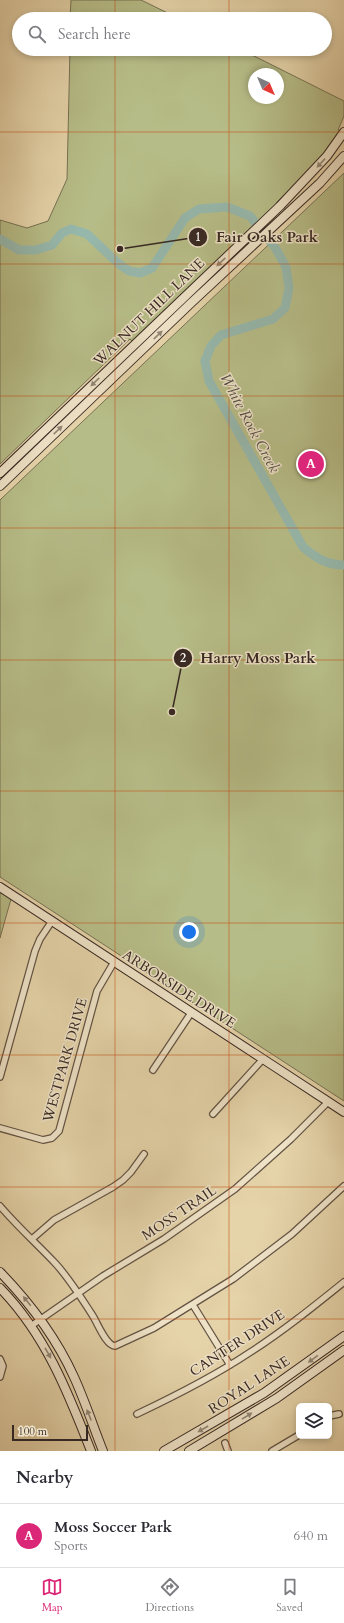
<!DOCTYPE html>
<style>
body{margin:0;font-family:Cardo,serif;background:#f7f7f7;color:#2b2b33}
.controls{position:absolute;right:12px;bottom:12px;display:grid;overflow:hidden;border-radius:6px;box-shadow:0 2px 6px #0003}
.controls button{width:36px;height:36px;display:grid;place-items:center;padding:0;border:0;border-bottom:1px solid #e1e1e2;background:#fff;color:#2b2b33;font:20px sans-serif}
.compass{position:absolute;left:248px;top:68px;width:36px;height:36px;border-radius:50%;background:#fff;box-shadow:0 2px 6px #0003;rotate:136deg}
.scale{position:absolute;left:12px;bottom:10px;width:76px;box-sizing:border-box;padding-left:4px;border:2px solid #382923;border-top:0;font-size:11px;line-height:14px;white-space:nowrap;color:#382923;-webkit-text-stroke:3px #eee2c7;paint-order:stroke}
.you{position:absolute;left:189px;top:932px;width:14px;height:14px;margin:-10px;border:3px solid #fff;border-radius:50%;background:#1a73e8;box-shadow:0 0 0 6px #1a73e833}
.badge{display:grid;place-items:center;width:26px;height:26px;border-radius:50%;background:#db2777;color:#fff;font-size:13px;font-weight:700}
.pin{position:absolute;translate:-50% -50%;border:2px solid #fff;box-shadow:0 1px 4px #0006}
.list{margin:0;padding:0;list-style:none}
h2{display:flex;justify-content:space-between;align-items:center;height:52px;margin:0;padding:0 16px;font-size:17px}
h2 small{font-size:13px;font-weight:400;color:#7c7c81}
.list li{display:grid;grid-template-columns:26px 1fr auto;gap:12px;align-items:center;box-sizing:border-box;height:64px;padding:0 16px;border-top:1px solid #e1e1e2}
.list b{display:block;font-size:15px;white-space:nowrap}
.list p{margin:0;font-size:13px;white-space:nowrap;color:#7c7c81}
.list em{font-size:13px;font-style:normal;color:#7c7c81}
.icon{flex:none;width:22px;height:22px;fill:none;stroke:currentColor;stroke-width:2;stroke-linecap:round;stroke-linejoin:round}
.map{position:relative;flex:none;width:344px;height:1451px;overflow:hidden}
.search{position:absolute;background:#fff;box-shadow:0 2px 6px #0003;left:12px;right:12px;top:12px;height:44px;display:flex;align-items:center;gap:10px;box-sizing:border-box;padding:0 14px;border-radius:22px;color:#7c7c81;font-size:15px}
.sheet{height:116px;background:#fff}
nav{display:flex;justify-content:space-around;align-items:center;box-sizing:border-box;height:56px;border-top:1px solid #e1e1e2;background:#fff;font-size:11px;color:#7c7c81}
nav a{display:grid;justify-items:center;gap:2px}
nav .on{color:#db2777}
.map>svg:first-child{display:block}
.green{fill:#b6bc87;stroke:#777255;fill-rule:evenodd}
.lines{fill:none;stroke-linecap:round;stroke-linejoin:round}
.river{stroke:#96b7ab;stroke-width:9}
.street-casing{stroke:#635444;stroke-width:8}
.secondary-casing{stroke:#382923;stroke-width:10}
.street{stroke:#eee2c7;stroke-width:5.5}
.secondary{stroke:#eee2c7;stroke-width:8}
.oneway{fill:#938675}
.grid{fill:none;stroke:#c54f11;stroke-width:1;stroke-opacity:0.55}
.labels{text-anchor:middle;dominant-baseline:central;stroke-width:3;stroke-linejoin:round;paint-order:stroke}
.street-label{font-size:14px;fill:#382923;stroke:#eee2c7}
.water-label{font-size:15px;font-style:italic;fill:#504c45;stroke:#eee2c7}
.leader{fill:none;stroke:#382923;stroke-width:1.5}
.callout-dot{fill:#382923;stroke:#eee2c7;stroke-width:1.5}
.mark-label{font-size:12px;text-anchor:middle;font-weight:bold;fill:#fff}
.callout-label{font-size:15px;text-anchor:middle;font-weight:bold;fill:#382923;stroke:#eee2c7;stroke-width:3;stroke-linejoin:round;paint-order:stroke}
</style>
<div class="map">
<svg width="344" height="1451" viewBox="0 0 344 1451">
<rect width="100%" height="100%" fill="#e5d3a9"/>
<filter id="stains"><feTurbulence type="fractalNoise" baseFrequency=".005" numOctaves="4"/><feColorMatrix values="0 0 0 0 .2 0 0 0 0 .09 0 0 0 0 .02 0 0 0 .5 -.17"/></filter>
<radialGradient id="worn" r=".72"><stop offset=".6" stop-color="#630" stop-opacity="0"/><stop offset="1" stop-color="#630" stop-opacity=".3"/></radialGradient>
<path class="green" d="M 71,0 L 141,0 L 180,19 L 70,19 Z
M 70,49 L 240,49 L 344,101 L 344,116 L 338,130 L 340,131 L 329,150 L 276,203 L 281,210 L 138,348 L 130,339 L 0,464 L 0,220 L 27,228 L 48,221 L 67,179 ZM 254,74 L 278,74 L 278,98 L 254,98 Z
M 344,173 L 344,1101 L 0,877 L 0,500 Z
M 0,892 L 11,899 L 0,938 Z"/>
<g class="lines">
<path class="river" d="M 0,239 L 19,250 L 36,250 L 52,245 L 62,233 L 71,229 L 87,234 L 119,264 L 129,271 L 140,273 L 152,268 L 185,218 L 199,209 L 227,207 L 250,216 L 276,249 L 286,267 L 289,288 L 285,308 L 273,319 L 221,335 L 211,346 L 205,361 L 209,381 L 303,547 C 316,558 327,565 344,565"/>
<g class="street-casing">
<path id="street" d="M 153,1070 L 191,1013
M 0,1077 L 35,951 L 40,939 L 52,921
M 213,1114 L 263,1059
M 0,1128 L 43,1140 L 52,1138 L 59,1131 L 97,991 L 114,962
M 0,1206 C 17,1226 37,1244 55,1263 C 69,1278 80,1296 91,1313 C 97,1321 105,1345 115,1346 L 154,1328 L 233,1279 L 292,1234 L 344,1186
M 32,1239 L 54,1220 L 113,1187 L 123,1180 L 131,1172 L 144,1154
M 193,1305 L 230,1365
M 31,1326 L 103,1276 L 164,1239 L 235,1189 L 291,1139 L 328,1102
M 0,1359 L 3,1366 L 0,1377
M 137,1414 C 175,1396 213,1377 249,1353 C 282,1332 313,1307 344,1282
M 329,1416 L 339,1414
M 225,1443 L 228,1451
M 272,1451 L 299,1435"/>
</g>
<g class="secondary-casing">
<path id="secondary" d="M 0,473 L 280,206 L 327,156 L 344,132
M 0,486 L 191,303 L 320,183 L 344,156
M 0,887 L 344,1112
M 0,1272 C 30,1303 56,1337 74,1377 C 85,1401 93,1426 103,1451
M 0,1288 C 45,1334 68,1392 91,1451
M 164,1451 L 264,1393 L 344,1336
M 189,1451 L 277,1398 L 344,1350"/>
</g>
<use href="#street" class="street"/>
<use href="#secondary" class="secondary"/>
</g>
<defs><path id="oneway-solid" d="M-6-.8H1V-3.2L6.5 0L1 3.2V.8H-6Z"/></defs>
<g class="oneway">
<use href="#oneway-solid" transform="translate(321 163) rotate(133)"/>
<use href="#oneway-solid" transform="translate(221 262) rotate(137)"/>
<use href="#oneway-solid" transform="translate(158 335) rotate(-44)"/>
<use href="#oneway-solid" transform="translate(95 382) rotate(136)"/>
<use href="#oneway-solid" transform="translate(58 430) rotate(-44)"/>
<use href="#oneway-solid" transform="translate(27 1301) rotate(-129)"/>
<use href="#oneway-solid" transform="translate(48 1353) rotate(60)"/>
<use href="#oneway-solid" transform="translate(313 1359) rotate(144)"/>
<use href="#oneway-solid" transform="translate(89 1415) rotate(-112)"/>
<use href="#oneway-solid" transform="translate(247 1416) rotate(-32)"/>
<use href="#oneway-solid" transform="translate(203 1429) rotate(150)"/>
</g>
<path class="grid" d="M 115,0 L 115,19M 229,0 L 229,19M 115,49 L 115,1451M 229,49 L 229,1451M 0,132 L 344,132M 0,264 L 344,264M 0,396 L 344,396M 0,528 L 344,528M 0,660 L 344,660M 0,791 L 344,791M 0,923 L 344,923M 0,1055 L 344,1055M 0,1187 L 344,1187M 0,1319 L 344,1319"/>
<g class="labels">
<g class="street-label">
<text transform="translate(149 312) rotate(-44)">WALNUT HILL LANE</text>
<text transform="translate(179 989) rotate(33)">ARBORSIDE DRIVE</text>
<text transform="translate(65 1060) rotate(-74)">WESTPARK DRIVE</text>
<text transform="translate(179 1213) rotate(-34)">MOSS TRAIL</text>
<text transform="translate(237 1343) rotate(-33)">CANTER DRIVE</text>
<text transform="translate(249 1385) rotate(-33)">ROYAL LANE</text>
</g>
<g class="water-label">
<text transform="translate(250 423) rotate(62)">White Rock Creek</text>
</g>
</g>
<path class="leader" d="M120 249L198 237M172 712L183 658"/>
<g class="callout-dot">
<circle cx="120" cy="249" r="4"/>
<circle cx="172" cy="712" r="4"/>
<circle cx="198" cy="237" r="10"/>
<circle cx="183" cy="658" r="10"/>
</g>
<g class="mark-label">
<text x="198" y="241">1</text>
<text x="183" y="662">2</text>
</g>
<g class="callout-label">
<text x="267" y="242">Fair Oaks Park</text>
<text x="258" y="663">Harry Moss Park</text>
</g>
<rect width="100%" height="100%" filter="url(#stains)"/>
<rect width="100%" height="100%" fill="url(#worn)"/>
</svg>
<div class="controls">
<button><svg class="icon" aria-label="layers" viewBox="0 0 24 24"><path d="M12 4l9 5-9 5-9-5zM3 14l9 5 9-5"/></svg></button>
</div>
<svg class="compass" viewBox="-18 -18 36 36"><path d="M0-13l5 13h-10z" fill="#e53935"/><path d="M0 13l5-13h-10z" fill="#7c7c81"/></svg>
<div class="scale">100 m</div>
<div class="you"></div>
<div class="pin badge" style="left:311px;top:464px">A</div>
<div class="search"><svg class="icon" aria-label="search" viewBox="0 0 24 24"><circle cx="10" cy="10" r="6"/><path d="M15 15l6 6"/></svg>Search here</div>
</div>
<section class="sheet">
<h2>Nearby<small></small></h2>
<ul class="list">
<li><span class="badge">A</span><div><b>Moss Soccer Park</b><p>Sports</p></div><em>640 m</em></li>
</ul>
</section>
<nav>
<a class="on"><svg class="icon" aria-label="map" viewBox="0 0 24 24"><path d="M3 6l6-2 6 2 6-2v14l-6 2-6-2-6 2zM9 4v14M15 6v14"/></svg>Map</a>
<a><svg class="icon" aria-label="directions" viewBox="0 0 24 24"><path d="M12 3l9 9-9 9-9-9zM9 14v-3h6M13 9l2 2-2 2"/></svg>Directions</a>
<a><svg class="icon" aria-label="saved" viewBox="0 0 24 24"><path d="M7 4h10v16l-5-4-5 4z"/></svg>Saved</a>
</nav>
